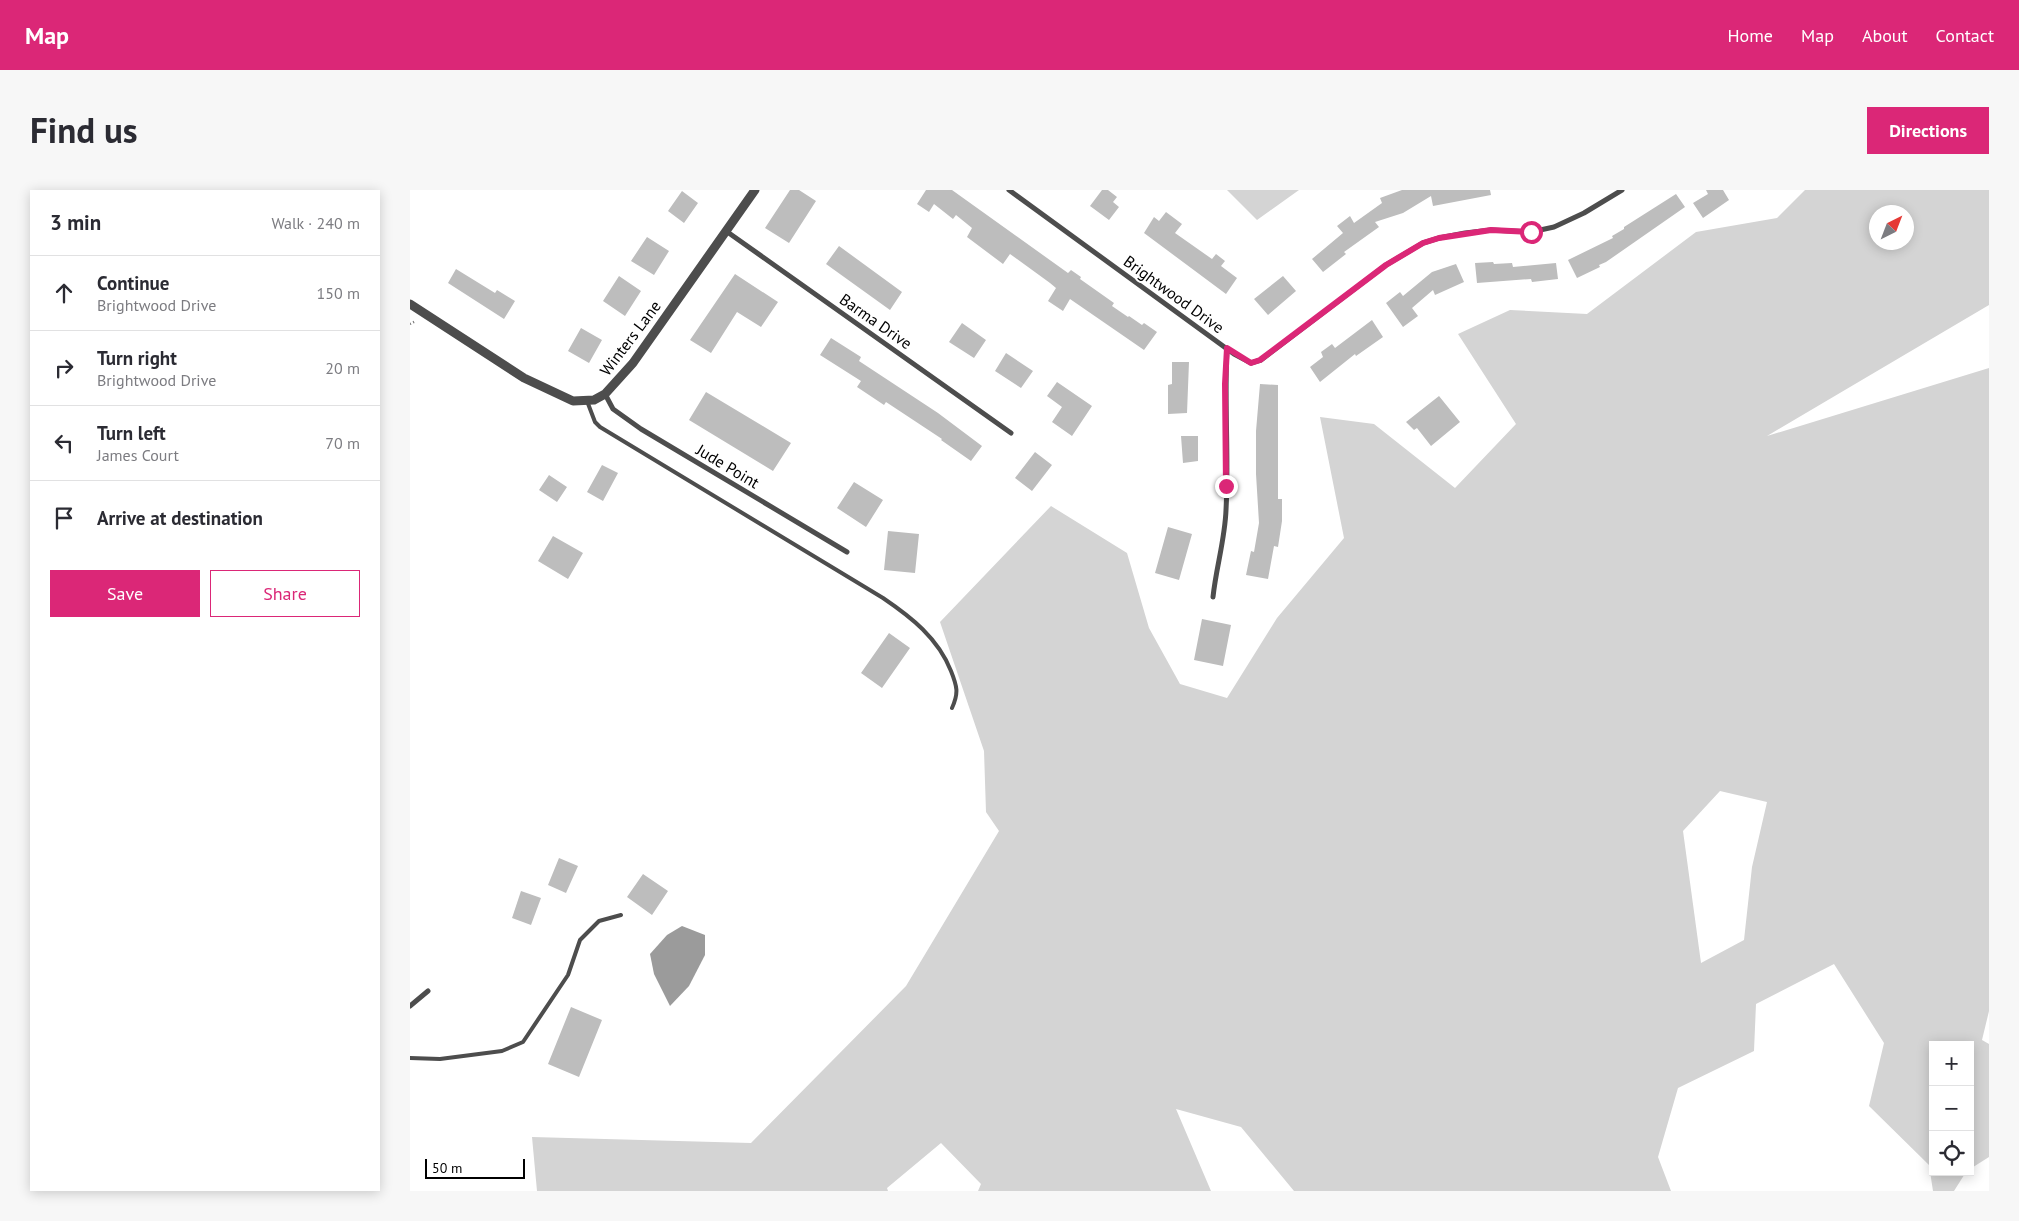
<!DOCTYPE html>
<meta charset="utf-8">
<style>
body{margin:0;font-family:"PT Sans",sans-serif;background:#f7f7f7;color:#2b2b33}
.controls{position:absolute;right:15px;bottom:15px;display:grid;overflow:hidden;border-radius:0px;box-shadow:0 2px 12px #0003}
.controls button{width:45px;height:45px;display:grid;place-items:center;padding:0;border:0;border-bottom:1px solid #e1e1e2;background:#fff;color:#2b2b33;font:25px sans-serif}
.compass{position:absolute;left:1459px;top:15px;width:45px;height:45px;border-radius:50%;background:#fff;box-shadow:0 2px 12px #0003;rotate:42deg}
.scale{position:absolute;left:15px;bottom:12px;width:100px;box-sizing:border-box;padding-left:5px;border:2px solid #000;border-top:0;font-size:14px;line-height:18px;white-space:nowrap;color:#000;-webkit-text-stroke:4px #fff;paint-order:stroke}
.stop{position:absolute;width:15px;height:15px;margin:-11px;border:4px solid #db2777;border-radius:50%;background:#fff}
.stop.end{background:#db2777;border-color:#fff;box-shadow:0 1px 5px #0008}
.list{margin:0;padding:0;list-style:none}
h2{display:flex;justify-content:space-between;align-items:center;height:65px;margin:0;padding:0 20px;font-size:21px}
h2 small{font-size:16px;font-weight:400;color:#7c7c81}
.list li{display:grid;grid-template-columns:32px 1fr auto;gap:15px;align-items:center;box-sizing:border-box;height:75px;padding:0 20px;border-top:1px solid #e1e1e2}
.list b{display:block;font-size:19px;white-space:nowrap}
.list p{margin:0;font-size:16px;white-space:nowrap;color:#7c7c81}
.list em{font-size:16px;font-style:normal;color:#7c7c81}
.actions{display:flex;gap:10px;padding:15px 20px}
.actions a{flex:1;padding:11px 0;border:1px solid #db2777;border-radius:0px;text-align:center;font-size:18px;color:#db2777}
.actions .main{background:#db2777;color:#fff}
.icon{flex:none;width:28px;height:28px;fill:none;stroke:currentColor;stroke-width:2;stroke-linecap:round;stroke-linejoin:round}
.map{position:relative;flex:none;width:1579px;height:1001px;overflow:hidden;border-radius:0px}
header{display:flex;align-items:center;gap:30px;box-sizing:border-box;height:70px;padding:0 25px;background:#db2777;color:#fff}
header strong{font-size:24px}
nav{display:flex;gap:28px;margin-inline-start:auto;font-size:18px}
.intro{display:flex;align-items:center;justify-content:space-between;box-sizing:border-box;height:120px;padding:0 30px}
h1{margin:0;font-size:35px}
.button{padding:12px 22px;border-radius:0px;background:#db2777;color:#fff;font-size:18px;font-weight:700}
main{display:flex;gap:30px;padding:0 30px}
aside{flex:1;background:#fff;border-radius:0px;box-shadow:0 2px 12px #0003}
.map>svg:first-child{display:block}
.green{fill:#d4d4d4;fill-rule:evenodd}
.water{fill:#9b9b9b}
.building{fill:#bdbdbd}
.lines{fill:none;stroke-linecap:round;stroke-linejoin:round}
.path{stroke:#6f6f6f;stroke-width:2.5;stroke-dasharray:1 2.5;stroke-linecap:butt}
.service{stroke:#4d4d4d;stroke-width:4}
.minor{stroke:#4d4d4d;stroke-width:5}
.tertiary{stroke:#4d4d4d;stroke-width:9}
.route{stroke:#db2777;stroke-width:6}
.labels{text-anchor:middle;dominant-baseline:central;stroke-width:4;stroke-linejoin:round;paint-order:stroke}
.street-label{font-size:16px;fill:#000;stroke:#fff}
</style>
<header>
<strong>Map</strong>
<nav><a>Home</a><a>Map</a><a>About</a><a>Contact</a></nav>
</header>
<div class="intro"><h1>Find us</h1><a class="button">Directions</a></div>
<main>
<aside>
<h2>3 min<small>Walk · 240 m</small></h2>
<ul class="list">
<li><svg class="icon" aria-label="ahead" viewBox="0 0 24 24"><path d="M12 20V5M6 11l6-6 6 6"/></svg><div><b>Continue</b><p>Brightwood Drive</p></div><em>150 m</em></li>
<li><svg class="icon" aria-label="right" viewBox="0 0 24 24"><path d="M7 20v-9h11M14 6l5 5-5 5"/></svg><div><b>Turn right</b><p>Brightwood Drive</p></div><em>20 m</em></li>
<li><svg class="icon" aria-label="left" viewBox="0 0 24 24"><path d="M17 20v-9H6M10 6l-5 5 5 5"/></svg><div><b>Turn left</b><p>James Court</p></div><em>70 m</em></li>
<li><svg class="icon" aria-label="arrive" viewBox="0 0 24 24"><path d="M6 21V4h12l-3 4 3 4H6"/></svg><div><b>Arrive at destination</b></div></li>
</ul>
<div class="actions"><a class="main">Save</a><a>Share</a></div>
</aside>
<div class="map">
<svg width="1579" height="1001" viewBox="0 0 1579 1001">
<rect width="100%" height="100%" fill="#fff"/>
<path class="green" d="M 817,0 L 889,0 L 847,30 Z
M 1395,0 L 1579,0 L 1579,115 L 1357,246 L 1579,178 L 1579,821 L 1572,850 L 1579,854 L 1579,967 L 1560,979 L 1560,855 L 1523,855 L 1523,982 L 1556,982 L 1544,1001 L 1523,1001 L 1519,975 L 1459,916 L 1474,853 L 1424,774 L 1346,814 L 1344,861 L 1268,898 L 1248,967 L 1261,1001 L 884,1001 L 831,937 L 766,919 L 801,1001 L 568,1001 L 571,994 L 531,953 L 477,998 L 478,1001 L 127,1001 L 122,947 L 341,953 L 496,796 L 589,641 L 576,622 L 574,561 L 530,432 L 641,316 L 717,363 L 739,438 L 770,494 L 817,508 L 867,428 L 934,348 L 910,227 L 964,234 L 1045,298 L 1106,234 L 1048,144 L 1100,120 L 1177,124 L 1286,42 L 1367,28 ZM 1496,22 L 1496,52 L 1466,52 L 1466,22 ZM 1310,601 L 1357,612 L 1342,677 L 1334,750 L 1291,773 L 1273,641 Z"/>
<path class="water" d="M 272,736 L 295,745 L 295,765 L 279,796 L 260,816 L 244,784 L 240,764 L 257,745 Z"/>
<path class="building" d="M 380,0 L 389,0 L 406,11 L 379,53 L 355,38 Z
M 516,0 L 542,0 L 658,83 L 661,80 L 671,87 L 670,89 L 704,113 L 702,116 L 718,127 L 719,126 L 732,135 L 734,133 L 747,142 L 734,160 L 660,109 L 653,121 L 638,111 L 646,98 L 640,93 L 600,64 L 593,74 L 557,47 L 562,38 L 546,25 L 543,29 L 524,14 L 519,22 L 507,14 Z
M 692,0 L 698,0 L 707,7 L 703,12 L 709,17 L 699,30 L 680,16 Z
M 992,0 L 1080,0 L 1081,5 L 1023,16 L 1021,6 L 993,23 L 965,32 L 969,37 L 934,62 L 936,64 L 913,82 L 902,69 L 933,43 L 927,36 L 940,26 L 944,33 L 972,13 L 970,8 Z
M 1296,0 L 1313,0 L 1319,10 L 1293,28 L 1283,13 L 1298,4 Z
M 272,1 L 288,13 L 274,33 L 258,21 Z
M 1266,4 L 1275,17 L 1196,72 L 1189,75 L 1190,77 L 1167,88 L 1158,70 L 1203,48 L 1202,46 L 1214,39 L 1214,37 Z
M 756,22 L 772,34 L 765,43 L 802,69 L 806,64 L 815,71 L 811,76 L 827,88 L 816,104 L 734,43 L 744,27 L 749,31 Z
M 237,47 L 259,61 L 244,85 L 221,71 Z
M 429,56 L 492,102 L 480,120 L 416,74 Z
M 1083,72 L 1084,74 L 1102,73 L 1103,77 L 1146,73 L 1148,89 L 1122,92 L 1121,89 L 1067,93 L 1065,73 Z
M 1046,74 L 1054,92 L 1025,105 L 1023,100 L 1002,118 L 1008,126 L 993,137 L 976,113 L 990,102 L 993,106 L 1022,82 Z
M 46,79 L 85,103 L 87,100 L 105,111 L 94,129 L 38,93 Z
M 325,84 L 368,112 L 351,137 L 327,122 L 301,163 L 280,150 Z
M 209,86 L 231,101 L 215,126 L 193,111 Z
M 873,86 L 886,101 L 858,125 L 844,109 Z
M 962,130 L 973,147 L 946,166 L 945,164 L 910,192 L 900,177 L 913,167 L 911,162 L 922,154 L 925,158 Z
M 552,133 L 576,150 L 564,168 L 539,152 Z
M 171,138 L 192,150 L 179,173 L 158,161 Z
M 421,148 L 451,167 L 449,171 L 528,223 L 572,256 L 561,271 L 531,250 L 532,249 L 476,212 L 474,215 L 447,197 L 451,191 L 410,165 Z
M 596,163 L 623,181 L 611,198 L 585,181 Z
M 762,172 L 779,172 L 777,223 L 758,224 L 758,195 L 762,194 Z
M 647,192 L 682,216 L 662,246 L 642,232 L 652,217 L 637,206 Z
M 850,194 L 868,195 L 868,309 L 872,309 L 872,331 L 868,357 L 864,356 L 858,389 L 836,385 L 841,361 L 844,362 L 849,333 L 846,284 L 846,241 Z
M 296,202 L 381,253 L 363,281 L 279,230 Z
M 1029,206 L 1050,232 L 1021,256 L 1007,238 L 1004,240 L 996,232 Z
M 771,246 L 788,246 L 788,271 L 773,273 Z
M 625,262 L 642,275 L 622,301 L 605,288 Z
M 192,275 L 208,283 L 193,311 L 177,302 Z
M 139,285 L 157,297 L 147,312 L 129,300 Z
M 444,292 L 473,310 L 456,337 L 427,318 Z
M 758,337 L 782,344 L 769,390 L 745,383 Z
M 478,341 L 509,344 L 505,383 L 474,380 Z
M 143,346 L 173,363 L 158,389 L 128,371 Z
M 792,429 L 821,435 L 813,476 L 784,470 Z
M 479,443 L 500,458 L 472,498 L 451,483 Z
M 149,668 L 168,676 L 156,703 L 138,695 Z
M 233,684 L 258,701 L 242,725 L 217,707 Z
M 111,701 L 131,708 L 121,735 L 102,728 Z
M 161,817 L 192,830 L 169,887 L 138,874 Z"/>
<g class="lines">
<path class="path" d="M 0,134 L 6,131"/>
<path class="service" d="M 177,211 L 185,232 L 190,237 L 473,408 C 501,427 528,448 541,481 C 547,496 549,503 542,518
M 0,868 L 30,869 L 92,861 L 113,852 L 158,785 L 170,750 L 189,731 L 211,725"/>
<path class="minor" d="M 599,0 L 824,164 L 841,173 L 851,170 L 976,75 L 1013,53 L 1029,48 L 1055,43 L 1081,40 L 1121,42 L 1144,37 L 1174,23 L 1212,0
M 316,41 L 601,243
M 195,204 L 203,219 L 231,239 L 437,362
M 803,407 C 806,378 815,349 816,320 C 819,266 814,212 817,158
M 0,816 L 18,801"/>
<path class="tertiary" d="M 0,114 L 114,188 L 163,211 L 184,210 L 195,204 L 223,173 L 345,0"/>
</g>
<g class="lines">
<path class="route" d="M 816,296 L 815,194 L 817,158 L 841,173 L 850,170 L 976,75 L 1013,53 L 1029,48 L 1081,40 L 1121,42"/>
</g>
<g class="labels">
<g class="street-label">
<text transform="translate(764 104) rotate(36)">Brightwood Drive</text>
<text transform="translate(466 131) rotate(35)">Barma Drive</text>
<text transform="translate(220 148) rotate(-53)">Winters Lane</text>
<text transform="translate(318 276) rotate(31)">Jude Point</text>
</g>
</g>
</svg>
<div class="controls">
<button>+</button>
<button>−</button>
<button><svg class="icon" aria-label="locate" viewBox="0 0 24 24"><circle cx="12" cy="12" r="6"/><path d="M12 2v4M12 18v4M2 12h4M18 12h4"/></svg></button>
</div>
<svg class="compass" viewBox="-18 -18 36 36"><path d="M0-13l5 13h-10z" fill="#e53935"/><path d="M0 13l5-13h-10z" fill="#7c7c81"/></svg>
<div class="scale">50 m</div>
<div class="stop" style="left:1121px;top:42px"></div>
<div class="stop end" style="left:816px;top:296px"></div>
</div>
</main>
